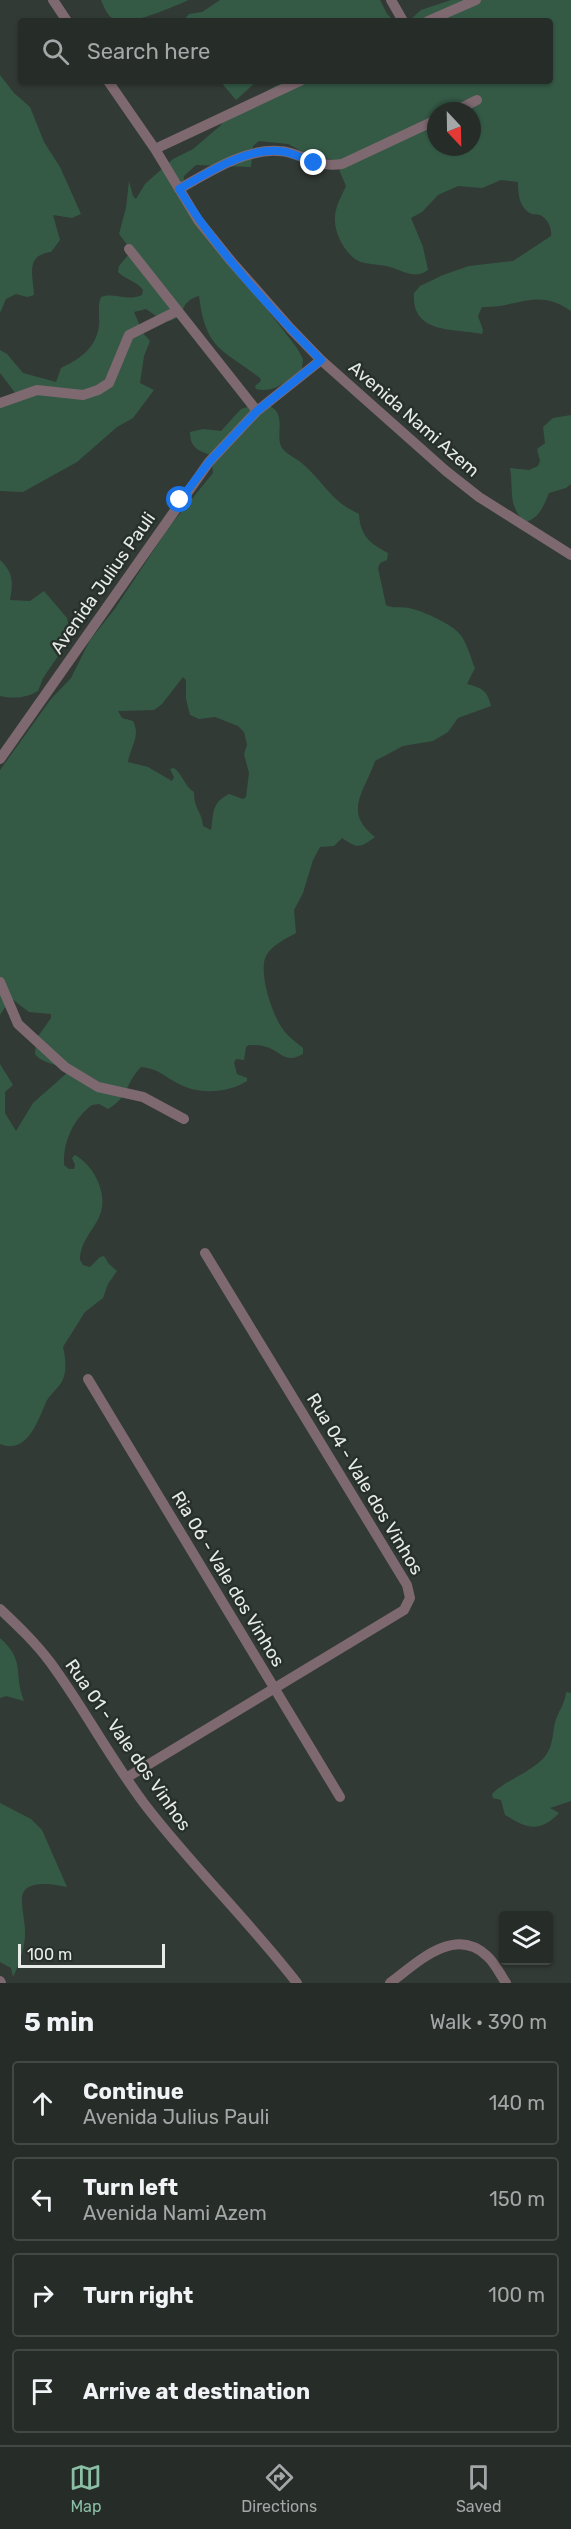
<!DOCTYPE html>
<meta charset="utf-8">
<style>
body{margin:0;font-family:Rubik,sans-serif;background:#2e3430;color:#f1f3f6}
.controls{position:absolute;right:18px;bottom:18px;display:grid;overflow:hidden;border-radius:6px;box-shadow:0 2px 4px #0004}
.controls button{width:54px;height:54px;display:grid;place-items:center;padding:0;border:0;border-bottom:2px solid #424845;background:#262c28;color:#f1f3f6;font:30px sans-serif}
.compass{position:absolute;left:427px;top:102px;width:54px;height:54px;border-radius:50%;background:#262c28;box-shadow:0 2px 4px #0004;rotate:158deg}
.scale{position:absolute;left:18px;bottom:15px;width:147px;box-sizing:border-box;padding-left:6px;border:3px solid #e7ece9;border-top:0;font-size:16px;line-height:21px;white-space:nowrap;color:#e7ece9;-webkit-text-stroke:4px #28302b;paint-order:stroke}
.stop{position:absolute;width:18px;height:18px;margin:-14px;border:4px solid #1a73e8;border-radius:50%;background:#fff}
.stop.end{background:#1a73e8;border-color:#fff;box-shadow:0 2px 6px #0008}
.list{margin:0;padding:0;list-style:none}
h2{display:flex;justify-content:space-between;align-items:center;height:78px;margin:0;padding:0 24px;font-size:26px}
h2 small{font-size:20px;font-weight:400;color:#a4a7a8}
.list li{display:grid;grid-template-columns:39px 1fr auto;gap:18px;align-items:center;box-sizing:border-box;height:84px;margin:0 12px 12px;padding:0 12px;border:2px solid #424845;border-radius:6px}
.list b{display:block;font-size:22px;white-space:nowrap}
.list p{margin:0;font-size:20px;white-space:nowrap;color:#a4a7a8}
.list em{font-size:20px;font-style:normal;color:#a4a7a8}
.icon{flex:none;width:33px;height:33px;fill:none;stroke:currentColor;stroke-width:2;stroke-linecap:round;stroke-linejoin:round}
.map{position:relative;flex:none;width:571px;height:1983px;overflow:hidden}
.search{position:absolute;background:#262c28;box-shadow:0 2px 4px #0004;left:18px;right:18px;top:18px;height:66px;display:flex;align-items:center;gap:15px;box-sizing:border-box;padding:0 21px;border-radius:6px;color:#a4a7a8;font-size:22px}
.sheet{height:462px;background:#262c28}
nav{display:flex;justify-content:space-around;align-items:center;box-sizing:border-box;height:84px;border-top:2px solid #424845;background:#262c28;font-size:16px;color:#a4a7a8}
nav a{display:grid;justify-items:center;gap:3px}
nav .on{color:#8abfa5}
.map>svg:first-child{display:block}
.green{fill:#345a46;fill-rule:evenodd}
.lines{fill:none;stroke-linecap:round;stroke-linejoin:round}
.minor{stroke:#7e6971;stroke-width:10}
.route{stroke:#1a73e8;stroke-width:8}
.labels{text-anchor:middle;dominant-baseline:central;stroke-width:5;stroke-linejoin:round;paint-order:stroke}
.street-label{font-size:18px;fill:#e7ece9;stroke:#28302b}
</style>
<div class="map">
<svg width="571" height="1983" viewBox="0 0 571 1983">
<rect width="100%" height="100%" fill="#323a35"/>
<path class="green" d="M 101,0 L 189,0 C 174,6 129,27 115,20 C 107,16 104,7 101,0 Z
M 220,0 L 380,0 L 387,14 L 394,21 L 183,21 L 189,14 L 202,12 Z
M 451,0 L 571,0 L 571,311 C 537,287 518,308 482,307 L 478,316 L 483,330 L 482,334 C 455,328 411,335 414,293 L 420,286 L 443,275 L 469,266 L 513,261 L 551,236 C 552,228 548,219 540,215 C 537,214 532,215 530,213 C 519,207 518,193 518,182 L 501,180 L 482,188 L 458,186 L 438,195 L 422,212 L 411,218 L 423,247 L 428,270 C 416,279 405,272 393,268 C 383,264 372,265 361,262 C 348,258 335,236 335,221 C 334,209 341,197 346,186 L 335,160 L 311,156 L 288,144 L 259,141 L 253,146 L 251,167 L 196,165 L 184,176 L 183,194 L 250,287 L 297,348 L 303,359 L 302,369 C 288,380 275,394 256,389 L 255,386 L 261,381 L 260,378 C 221,348 206,350 199,296 C 188,299 183,305 181,316 L 170,321 L 156,316 L 146,309 L 134,312 L 143,333 L 150,341 L 144,356 L 140,383 L 154,390 L 133,418 L 117,427 L 77,462 L 23,492 L 0,491 L 0,407 L 16,394 L 0,373 L 0,350 L 7,354 L 23,373 L 56,382 L 61,368 C 80,359 96,348 99,326 C 100,316 97,306 101,297 C 115,292 126,302 142,295 L 143,290 C 137,281 126,280 118,272 L 119,266 L 129,254 L 128,246 L 119,234 L 126,208 L 129,181 L 133,196 L 136,199 L 145,184 L 173,159 L 193,149 L 220,126 L 229,115 L 275,86 L 288,81 L 550,81 L 550,21 L 409,21 L 421,10 ZM 436,111 L 472,111 L 472,147 L 436,147 Z
M 0,75 L 14,93 L 30,107 L 44,142 L 60,167 L 81,214 L 72,218 L 53,215 L 60,240 L 51,252 C 25,255 33,275 34,295 L 27,297 L 16,294 L 6,299 L 0,313 Z
M 220,81 L 257,81 L 236,100 Z
M 260,403 C 292,409 273,434 282,448 C 287,455 298,459 304,465 C 325,484 332,502 359,514 C 360,535 370,544 388,553 L 387,560 L 380,563 L 378,568 L 386,605 C 394,609 401,606 409,608 C 423,611 455,625 462,637 C 468,646 471,659 475,668 L 467,684 C 482,688 487,690 491,706 L 458,718 L 448,732 L 433,741 L 403,746 L 375,761 C 365,791 342,812 375,837 C 360,848 358,849 342,838 L 334,846 L 320,847 L 313,860 L 303,893 L 294,910 L 296,933 C 285,939 272,945 266,956 C 258,972 272,1014 282,1028 C 287,1036 296,1042 303,1048 L 303,1054 C 284,1065 281,1050 263,1046 C 259,1045 254,1045 249,1045 L 246,1047 L 244,1060 L 236,1059 L 234,1063 L 237,1074 L 247,1078 L 247,1081 C 228,1093 200,1095 179,1084 C 163,1076 160,1069 141,1067 C 125,1083 129,1097 108,1109 L 99,1104 L 92,1105 C 73,1119 63,1142 64,1165 L 69,1169 L 74,1169 L 75,1165 L 72,1158 L 75,1155 C 93,1165 107,1191 101,1212 C 95,1230 80,1240 80,1260 L 83,1265 L 90,1267 L 100,1257 L 104,1256 L 109,1264 L 117,1271 L 108,1284 L 103,1298 L 85,1312 L 63,1347 C 66,1360 68,1376 58,1387 C 54,1392 49,1396 46,1402 C 38,1421 27,1455 0,1444 L 0,1064 L 13,1085 L 5,1092 L 5,1113 L 16,1131 L 33,1103 L 67,1073 C 59,1062 43,1065 35,1054 L 36,1039 L 51,1018 L 51,1014 L 29,1012 L 11,998 L 0,1015 L 0,770 L 51,699 L 71,678 L 90,640 L 114,610 L 169,527 L 213,473 L 211,455 C 199,451 190,448 190,432 L 203,429 L 221,431 L 241,409 ZM 183,677 L 186,680 L 186,699 L 190,715 L 199,719 L 215,717 L 238,726 L 244,732 L 247,745 L 244,754 L 249,773 L 246,797 L 243,799 L 229,794 C 211,803 214,813 211,830 L 203,826 C 202,811 194,810 194,792 C 185,787 183,775 174,768 L 170,769 L 174,777 L 172,781 L 148,767 L 128,762 C 130,747 141,737 133,721 L 122,718 L 118,711 L 154,710 L 162,704 Z
M 571,415 L 571,484 L 566,488 L 549,493 C 544,505 539,519 525,522 C 507,505 514,491 510,468 L 529,470 L 538,466 L 540,461 L 537,449 L 545,443 L 543,427 L 553,418 Z
M 0,560 C 14,573 13,583 10,600 L 30,601 L 44,591 L 67,618 L 69,629 L 65,646 L 43,678 L 38,691 C 26,698 14,699 0,696 Z
M 0,1638 C 26,1661 13,1673 24,1701 L 6,1696 L 0,1698 Z
M 566,1692 L 571,1693 L 571,1801 L 550,1808 L 559,1813 C 539,1834 526,1828 505,1815 L 501,1800 L 493,1798 L 492,1794 C 507,1779 533,1772 546,1755 C 554,1744 552,1731 556,1719 C 560,1709 565,1703 566,1692 Z
M 0,1803 L 31,1819 L 42,1830 L 67,1887 C 51,1884 20,1878 22,1902 C 22,1912 25,1921 25,1931 C 26,1944 19,1965 13,1977 L 11,1968 L 0,1962 Z"/>
<g class="lines">
<path class="minor" d="M 53,0 L 67,21
M 391,0 L 403,21
M 428,21 L 476,0
M 108,81 L 155,149 L 198,220 L 231,261 L 291,329 L 321,360 L 446,471 L 479,497 L 571,555
M 455,111 L 477,100
M 155,149 L 300,81
M 179,189 C 208,173 245,148 279,151 C 303,152 311,168 342,164 L 436,120
M 129,249 L 257,411
M 0,403 L 37,390 L 83,395 L 98,390 L 109,383 L 129,335 L 177,311
M 0,759 L 209,462 L 257,411 L 321,360
M 0,982 L 18,1024 L 65,1067 L 98,1087 L 143,1097 L 184,1119
M 88,1379 L 340,1797
M 0,1609 C 18,1626 35,1642 50,1662 C 84,1708 111,1760 146,1806 C 193,1867 249,1921 297,1983
M 126,1778 L 404,1610 L 410,1598 L 407,1585 L 205,1253
M 0,1981 L 1,1983
M 390,1983 C 417,1963 454,1925 487,1956 C 495,1963 500,1974 506,1983"/>
</g>
<g class="lines">
<path class="route" d="M 180,500 L 209,462 L 257,411 L 321,360 C 269,307 218,252 179,189 C 208,173 245,148 279,151 C 290,151 304,159 314,163"/>
</g>
<g class="labels">
<g class="street-label">
<text transform="translate(414 419) rotate(41)">Avenida Nami Azem</text>
<text transform="translate(103 583) rotate(-55)">Avenida Julius Pauli</text>
<text transform="translate(365 1484) rotate(59)">Rua 04 - Vale dos Vinhos</text>
<text transform="translate(228 1579) rotate(59)">Ria 06 - Vale dos Vinhos</text>
<text transform="translate(128 1745) rotate(55)">Rua 01 - Vale dos Vinhos</text>
</g>
</g>
</svg>
<div class="controls">
<button><svg class="icon" aria-label="layers" viewBox="0 0 24 24"><path d="M12 4l9 5-9 5-9-5zM3 14l9 5 9-5"/></svg></button>
</div>
<svg class="compass" viewBox="-18 -18 36 36"><path d="M0-13l5 13h-10z" fill="#e53935"/><path d="M0 13l5-13h-10z" fill="#a4a7a8"/></svg>
<div class="scale">100 m</div>
<div class="stop" style="left:180px;top:500px"></div>
<div class="stop end" style="left:314px;top:163px"></div>
<div class="search"><svg class="icon" aria-label="search" viewBox="0 0 24 24"><circle cx="10" cy="10" r="6"/><path d="M15 15l6 6"/></svg>Search here</div>
</div>
<section class="sheet">
<h2>5 min<small>Walk · 390 m</small></h2>
<ul class="list">
<li><svg class="icon" aria-label="ahead" viewBox="0 0 24 24"><path d="M12 20V5M6 11l6-6 6 6"/></svg><div><b>Continue</b><p>Avenida Julius Pauli</p></div><em>140 m</em></li>
<li><svg class="icon" aria-label="left" viewBox="0 0 24 24"><path d="M17 20v-9H6M10 6l-5 5 5 5"/></svg><div><b>Turn left</b><p>Avenida Nami Azem</p></div><em>150 m</em></li>
<li><svg class="icon" aria-label="right" viewBox="0 0 24 24"><path d="M7 20v-9h11M14 6l5 5-5 5"/></svg><div><b>Turn right</b></div><em>100 m</em></li>
<li><svg class="icon" aria-label="arrive" viewBox="0 0 24 24"><path d="M6 21V4h12l-3 4 3 4H6"/></svg><div><b>Arrive at destination</b></div></li>
</ul>
</section>
<nav>
<a class="on"><svg class="icon" aria-label="map" viewBox="0 0 24 24"><path d="M3 6l6-2 6 2 6-2v14l-6 2-6-2-6 2zM9 4v14M15 6v14"/></svg>Map</a>
<a><svg class="icon" aria-label="directions" viewBox="0 0 24 24"><path d="M12 3l9 9-9 9-9-9zM9 14v-3h6M13 9l2 2-2 2"/></svg>Directions</a>
<a><svg class="icon" aria-label="saved" viewBox="0 0 24 24"><path d="M7 4h10v16l-5-4-5 4z"/></svg>Saved</a>
</nav>
